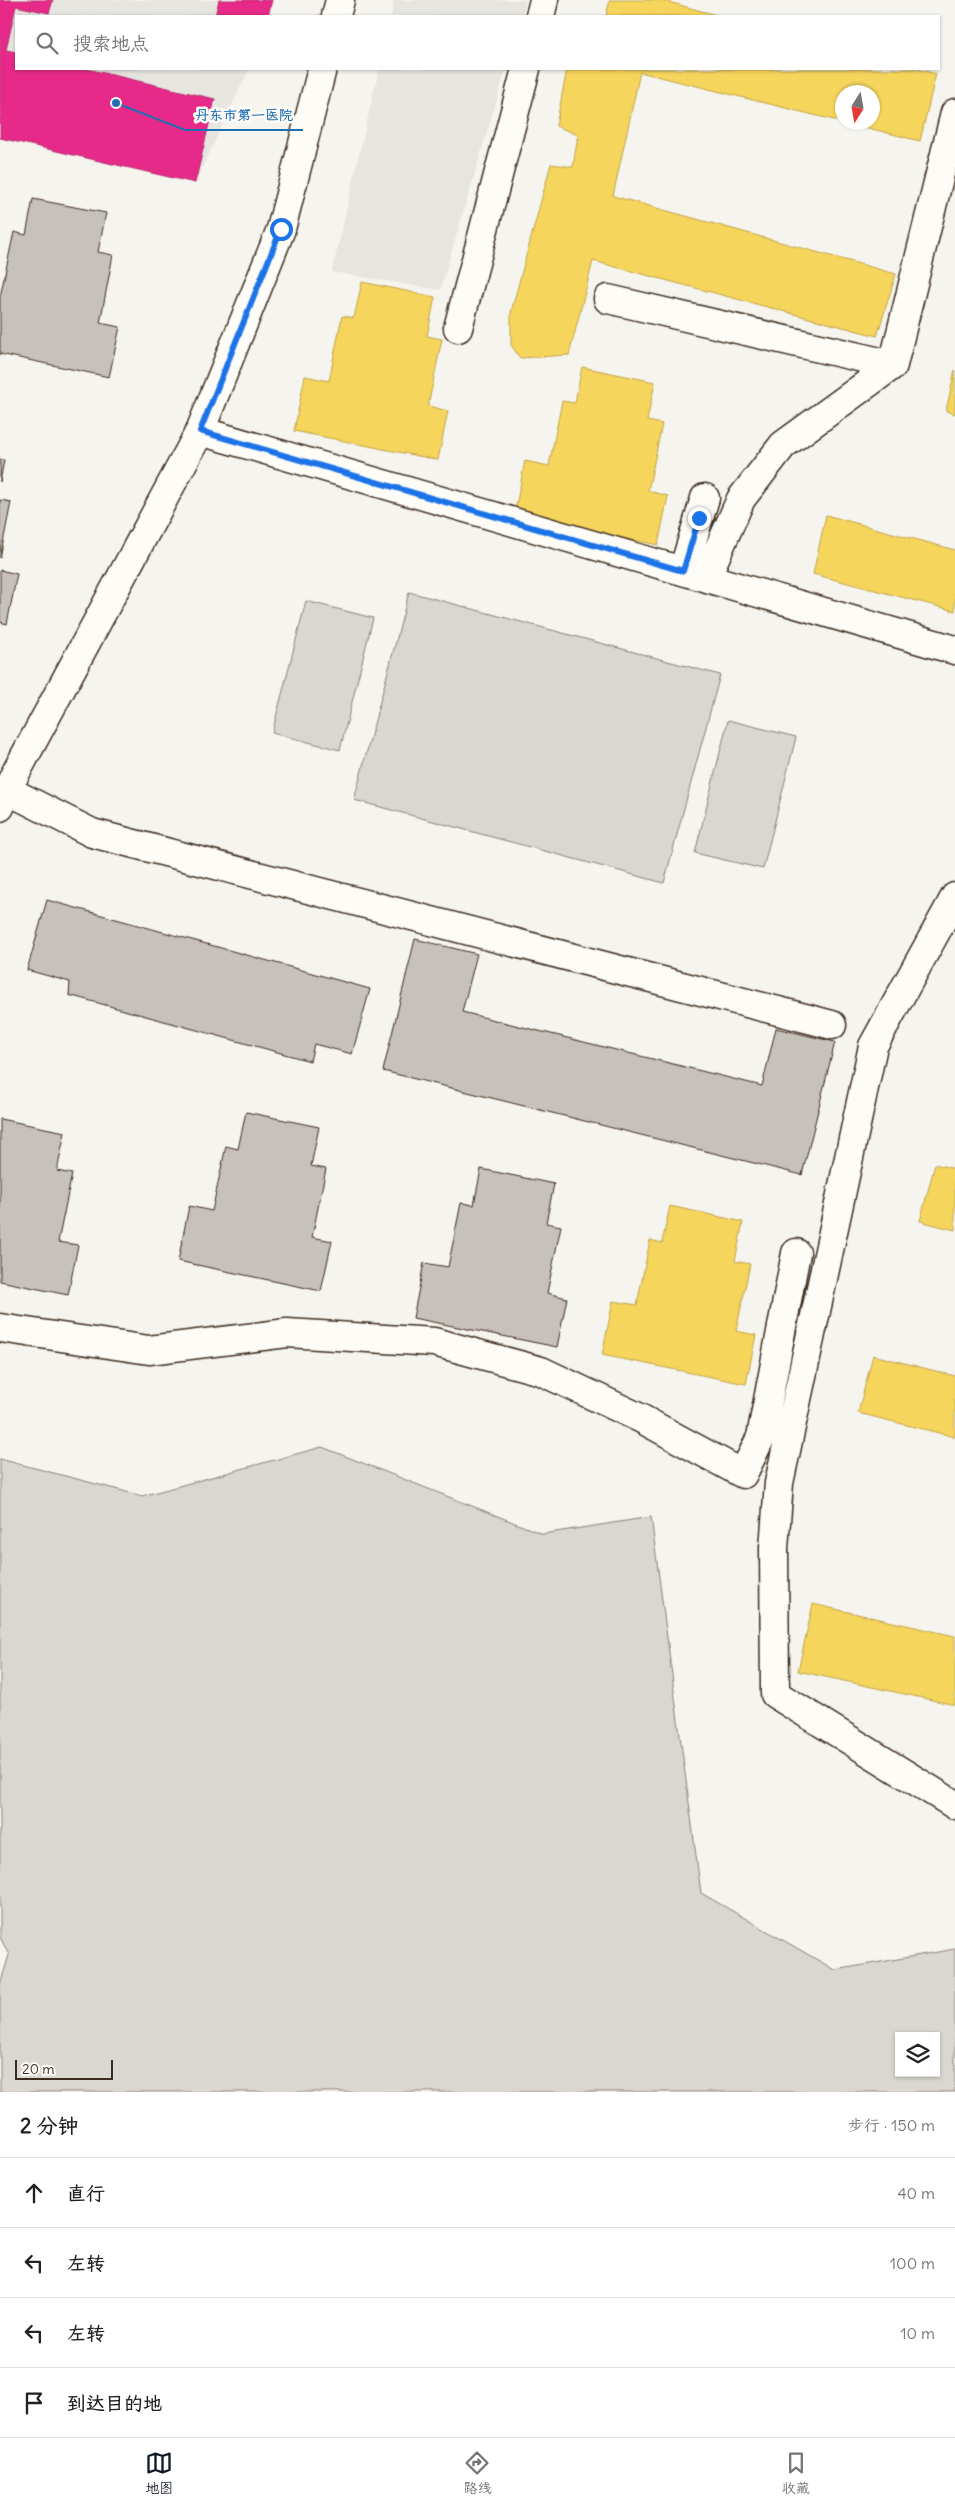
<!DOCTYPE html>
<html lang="zh">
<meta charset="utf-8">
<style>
body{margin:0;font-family:Delius,"LXGW WenKai TC",sans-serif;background:#f6f6f6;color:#202124}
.controls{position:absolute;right:15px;bottom:15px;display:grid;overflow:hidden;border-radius:0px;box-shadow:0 1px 4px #0004}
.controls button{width:45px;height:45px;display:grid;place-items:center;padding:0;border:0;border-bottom:1px solid #e0e0e0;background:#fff;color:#202124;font:25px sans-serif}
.compass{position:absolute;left:835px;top:85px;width:45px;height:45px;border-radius:50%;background:#fff;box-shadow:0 1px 4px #0004;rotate:191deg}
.scale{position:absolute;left:15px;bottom:12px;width:98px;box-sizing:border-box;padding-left:5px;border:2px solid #3b2a1e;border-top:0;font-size:14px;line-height:18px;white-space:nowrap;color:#3b2a1e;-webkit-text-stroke:4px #fdfcf7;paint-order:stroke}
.stop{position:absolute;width:15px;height:15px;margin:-11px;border:4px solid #1a73e8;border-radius:50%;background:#fff}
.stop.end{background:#1a73e8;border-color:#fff;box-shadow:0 1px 5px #0008}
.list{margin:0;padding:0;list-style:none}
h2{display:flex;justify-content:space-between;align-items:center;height:65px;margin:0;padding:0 20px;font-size:21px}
h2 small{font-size:16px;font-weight:400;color:#757577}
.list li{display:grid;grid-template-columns:32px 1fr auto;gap:15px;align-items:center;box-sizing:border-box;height:70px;padding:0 20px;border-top:1px solid #e0e0e0}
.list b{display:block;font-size:19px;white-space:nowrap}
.list em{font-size:16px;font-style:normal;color:#757577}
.icon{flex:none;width:28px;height:28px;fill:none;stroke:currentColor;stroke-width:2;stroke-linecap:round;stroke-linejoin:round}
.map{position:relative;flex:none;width:955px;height:2092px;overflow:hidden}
.search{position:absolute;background:#fff;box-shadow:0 1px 4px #0004;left:15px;right:15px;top:15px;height:55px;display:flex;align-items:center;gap:12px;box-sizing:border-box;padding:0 18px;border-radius:0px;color:#757577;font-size:19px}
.sheet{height:345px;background:#fff}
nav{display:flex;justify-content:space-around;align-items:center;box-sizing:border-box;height:70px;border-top:1px solid #e0e0e0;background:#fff;font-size:14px;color:#757577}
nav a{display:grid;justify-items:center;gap:2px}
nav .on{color:#111827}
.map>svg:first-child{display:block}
.built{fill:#e7e5df}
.green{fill:#dad6d0;stroke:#8a8077;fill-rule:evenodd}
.homes{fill:#f6d55c;stroke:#bea249}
.health{fill:#e7298a;stroke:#b3296a}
.building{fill:#c7c1bb;stroke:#3b2a1e}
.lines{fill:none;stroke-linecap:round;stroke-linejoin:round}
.street-casing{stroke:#3b2a1e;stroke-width:31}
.secondary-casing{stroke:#3b2a1e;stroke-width:31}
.street{stroke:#fdfcf7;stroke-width:28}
.secondary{stroke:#fdfcf7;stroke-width:28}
.route{stroke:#1a73e8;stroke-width:6}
.leader{fill:none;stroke:#1f6fb2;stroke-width:2}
.callout-dot{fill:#1f6fb2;stroke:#fdfcf7;stroke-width:2}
.callout-label{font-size:14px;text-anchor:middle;font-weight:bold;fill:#1f6fb2;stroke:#fdfcf7;stroke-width:5;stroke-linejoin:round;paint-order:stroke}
</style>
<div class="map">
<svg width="955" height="2092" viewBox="0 0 955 2092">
<rect width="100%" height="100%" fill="#f5f4ee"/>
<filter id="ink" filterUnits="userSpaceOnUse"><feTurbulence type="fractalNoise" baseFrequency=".02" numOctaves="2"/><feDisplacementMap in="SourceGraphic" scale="10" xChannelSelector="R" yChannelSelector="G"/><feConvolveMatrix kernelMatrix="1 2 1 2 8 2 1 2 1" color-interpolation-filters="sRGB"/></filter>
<g filter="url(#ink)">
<path class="built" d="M 0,0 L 272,0 L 268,16 L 16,16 L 16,69 L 249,69 L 195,183 L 0,138 Z
M 394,0 L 526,0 L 522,16 L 391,16 Z
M 379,69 L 506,69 L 440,290 L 332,272 Z"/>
<path class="green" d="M 409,592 L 720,675 L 664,883 L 354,800 Z
M 306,601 L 373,618 L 340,750 L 272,733 Z
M 728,720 L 796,737 L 763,869 L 695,853 Z
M 322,1447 L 543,1534 L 651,1517 L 701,1893 L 835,1970 L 955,1949 L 955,2092 L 0,2092 L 0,1985 L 9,1955 L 0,1937 L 0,1459 L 142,1496 ZM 899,2036 L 936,2036 L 936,2073 L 899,2073 Z"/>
<path class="homes" d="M 610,0 L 661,0 L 720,16 L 606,16 Z
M 567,69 L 917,69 L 936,74 L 920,141 L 844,122 L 872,122 L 872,92 L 842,92 L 842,122 L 640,72 L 613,196 L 896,274 L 877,336 L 593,261 L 569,355 L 520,358 L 511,345 L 511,312 L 551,164 L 573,167 L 578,135 L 556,126 Z
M 362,282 L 435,297 L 427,336 L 442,339 L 428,406 L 448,411 L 438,460 L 294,431 L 305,376 L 329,381 L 342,316 L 354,318 Z
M 582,367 L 655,382 L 647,421 L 662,424 L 648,491 L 668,496 L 658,545 L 514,516 L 525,461 L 549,466 L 562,401 L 575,403 Z
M 955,370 L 955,414 L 946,411 Z
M 826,515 L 955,550 L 955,611 L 813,574 Z
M 935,1164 L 955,1169 L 955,1230 L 920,1221 Z
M 670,1206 L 743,1222 L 735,1261 L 750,1264 L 736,1331 L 756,1335 L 746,1384 L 602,1355 L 613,1301 L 637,1305 L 650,1240 L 662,1243 Z
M 873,1355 L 955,1376 L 955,1437 L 858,1413 Z
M 813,1604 L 955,1636 L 955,1705 L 798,1671 Z"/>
<path class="health" d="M 0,0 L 53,0 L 49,13 L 16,6 L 6,50 L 16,52 L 16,69 L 87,69 L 215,99 L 195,183 L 0,138 Z
M 219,0 L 272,0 L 268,16 L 215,16 Z"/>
<path class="building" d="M 33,199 L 106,213 L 98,252 L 113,255 L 100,323 L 120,327 L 109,377 L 0,354 L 0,297 L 14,232 L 26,235 Z
M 0,460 L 4,460 L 0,482 Z
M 0,500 L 11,502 L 0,558 Z
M 0,570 L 17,574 L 7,624 L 0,622 Z
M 47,900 L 370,989 L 352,1054 L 314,1044 L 310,1061 L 69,995 L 70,982 L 27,970 Z
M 415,939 L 477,954 L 462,1012 L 762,1086 L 776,1028 L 835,1042 L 802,1175 L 383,1071 Z
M 246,1112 L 319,1127 L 311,1166 L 326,1169 L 312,1237 L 332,1241 L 321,1291 L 178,1261 L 189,1206 L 212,1211 L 226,1146 L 238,1149 Z
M 0,1119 L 65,1132 L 57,1171 L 72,1174 L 58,1242 L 78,1245 L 68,1295 L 0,1281 Z
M 481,1169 L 554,1184 L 546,1223 L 561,1226 L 547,1293 L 567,1298 L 557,1347 L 413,1318 L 424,1263 L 448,1267 L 461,1203 L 474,1205 Z"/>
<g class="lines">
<g class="street-casing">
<path id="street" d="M 540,16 L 544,0
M 608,299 L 893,365 L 955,113
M 458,328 L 526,69
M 200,431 L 955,650
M 683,571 L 705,498
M 706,578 L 741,499 L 783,445 L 893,365
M 7,790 L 92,833 L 832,1025
M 955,897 L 873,1046 L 779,1483 L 774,1548 L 775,1694 L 955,1805
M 0,1328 L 149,1350 L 287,1333 L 434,1342 L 541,1371 L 640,1418 L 743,1474 L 761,1437 L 796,1253"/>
</g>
<g class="secondary-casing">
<path id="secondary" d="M 336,16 L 340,0
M 0,807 L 13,778 L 200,431 L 281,229 L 322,69"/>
</g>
<use href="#street" class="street"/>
<use href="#secondary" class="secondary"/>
</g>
</g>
<g class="lines" filter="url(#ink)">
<path class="route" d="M 281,229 L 200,431 L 683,571 L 699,518"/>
</g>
<path class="leader" d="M116 103L185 130H303"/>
<circle class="callout-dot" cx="116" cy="103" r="5"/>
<g class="callout-label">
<text x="244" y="120">丹东市第一医院</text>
</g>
</svg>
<div class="controls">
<button><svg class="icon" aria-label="layers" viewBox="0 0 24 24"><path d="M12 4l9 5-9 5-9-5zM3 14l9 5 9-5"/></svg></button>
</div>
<svg class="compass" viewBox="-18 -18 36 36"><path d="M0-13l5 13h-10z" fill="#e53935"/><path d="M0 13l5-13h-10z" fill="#757577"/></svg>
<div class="scale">20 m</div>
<div class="stop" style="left:281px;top:229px"></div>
<div class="stop end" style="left:699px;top:518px"></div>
<div class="search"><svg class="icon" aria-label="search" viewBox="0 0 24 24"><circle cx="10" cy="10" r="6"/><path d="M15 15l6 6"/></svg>搜索地点</div>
</div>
<section class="sheet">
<h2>2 分钟<small>步行 · 150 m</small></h2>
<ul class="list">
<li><svg class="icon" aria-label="ahead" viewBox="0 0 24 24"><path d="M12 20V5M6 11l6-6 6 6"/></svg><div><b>直行</b></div><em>40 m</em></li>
<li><svg class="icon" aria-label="left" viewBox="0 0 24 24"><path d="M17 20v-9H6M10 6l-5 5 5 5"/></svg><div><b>左转</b></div><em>100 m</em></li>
<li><svg class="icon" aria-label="left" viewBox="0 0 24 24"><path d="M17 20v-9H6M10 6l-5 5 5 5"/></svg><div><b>左转</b></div><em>10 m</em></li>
<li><svg class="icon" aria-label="arrive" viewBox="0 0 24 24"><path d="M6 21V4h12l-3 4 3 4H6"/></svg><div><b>到达目的地</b></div></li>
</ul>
</section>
<nav>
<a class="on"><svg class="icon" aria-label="map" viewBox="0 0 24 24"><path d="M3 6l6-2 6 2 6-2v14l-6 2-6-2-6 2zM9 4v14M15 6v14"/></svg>地图</a>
<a><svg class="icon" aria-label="directions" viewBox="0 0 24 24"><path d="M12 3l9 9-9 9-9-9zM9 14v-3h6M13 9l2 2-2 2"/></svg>路线</a>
<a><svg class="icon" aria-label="saved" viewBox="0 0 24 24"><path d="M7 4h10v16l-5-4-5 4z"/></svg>收藏</a>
</nav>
